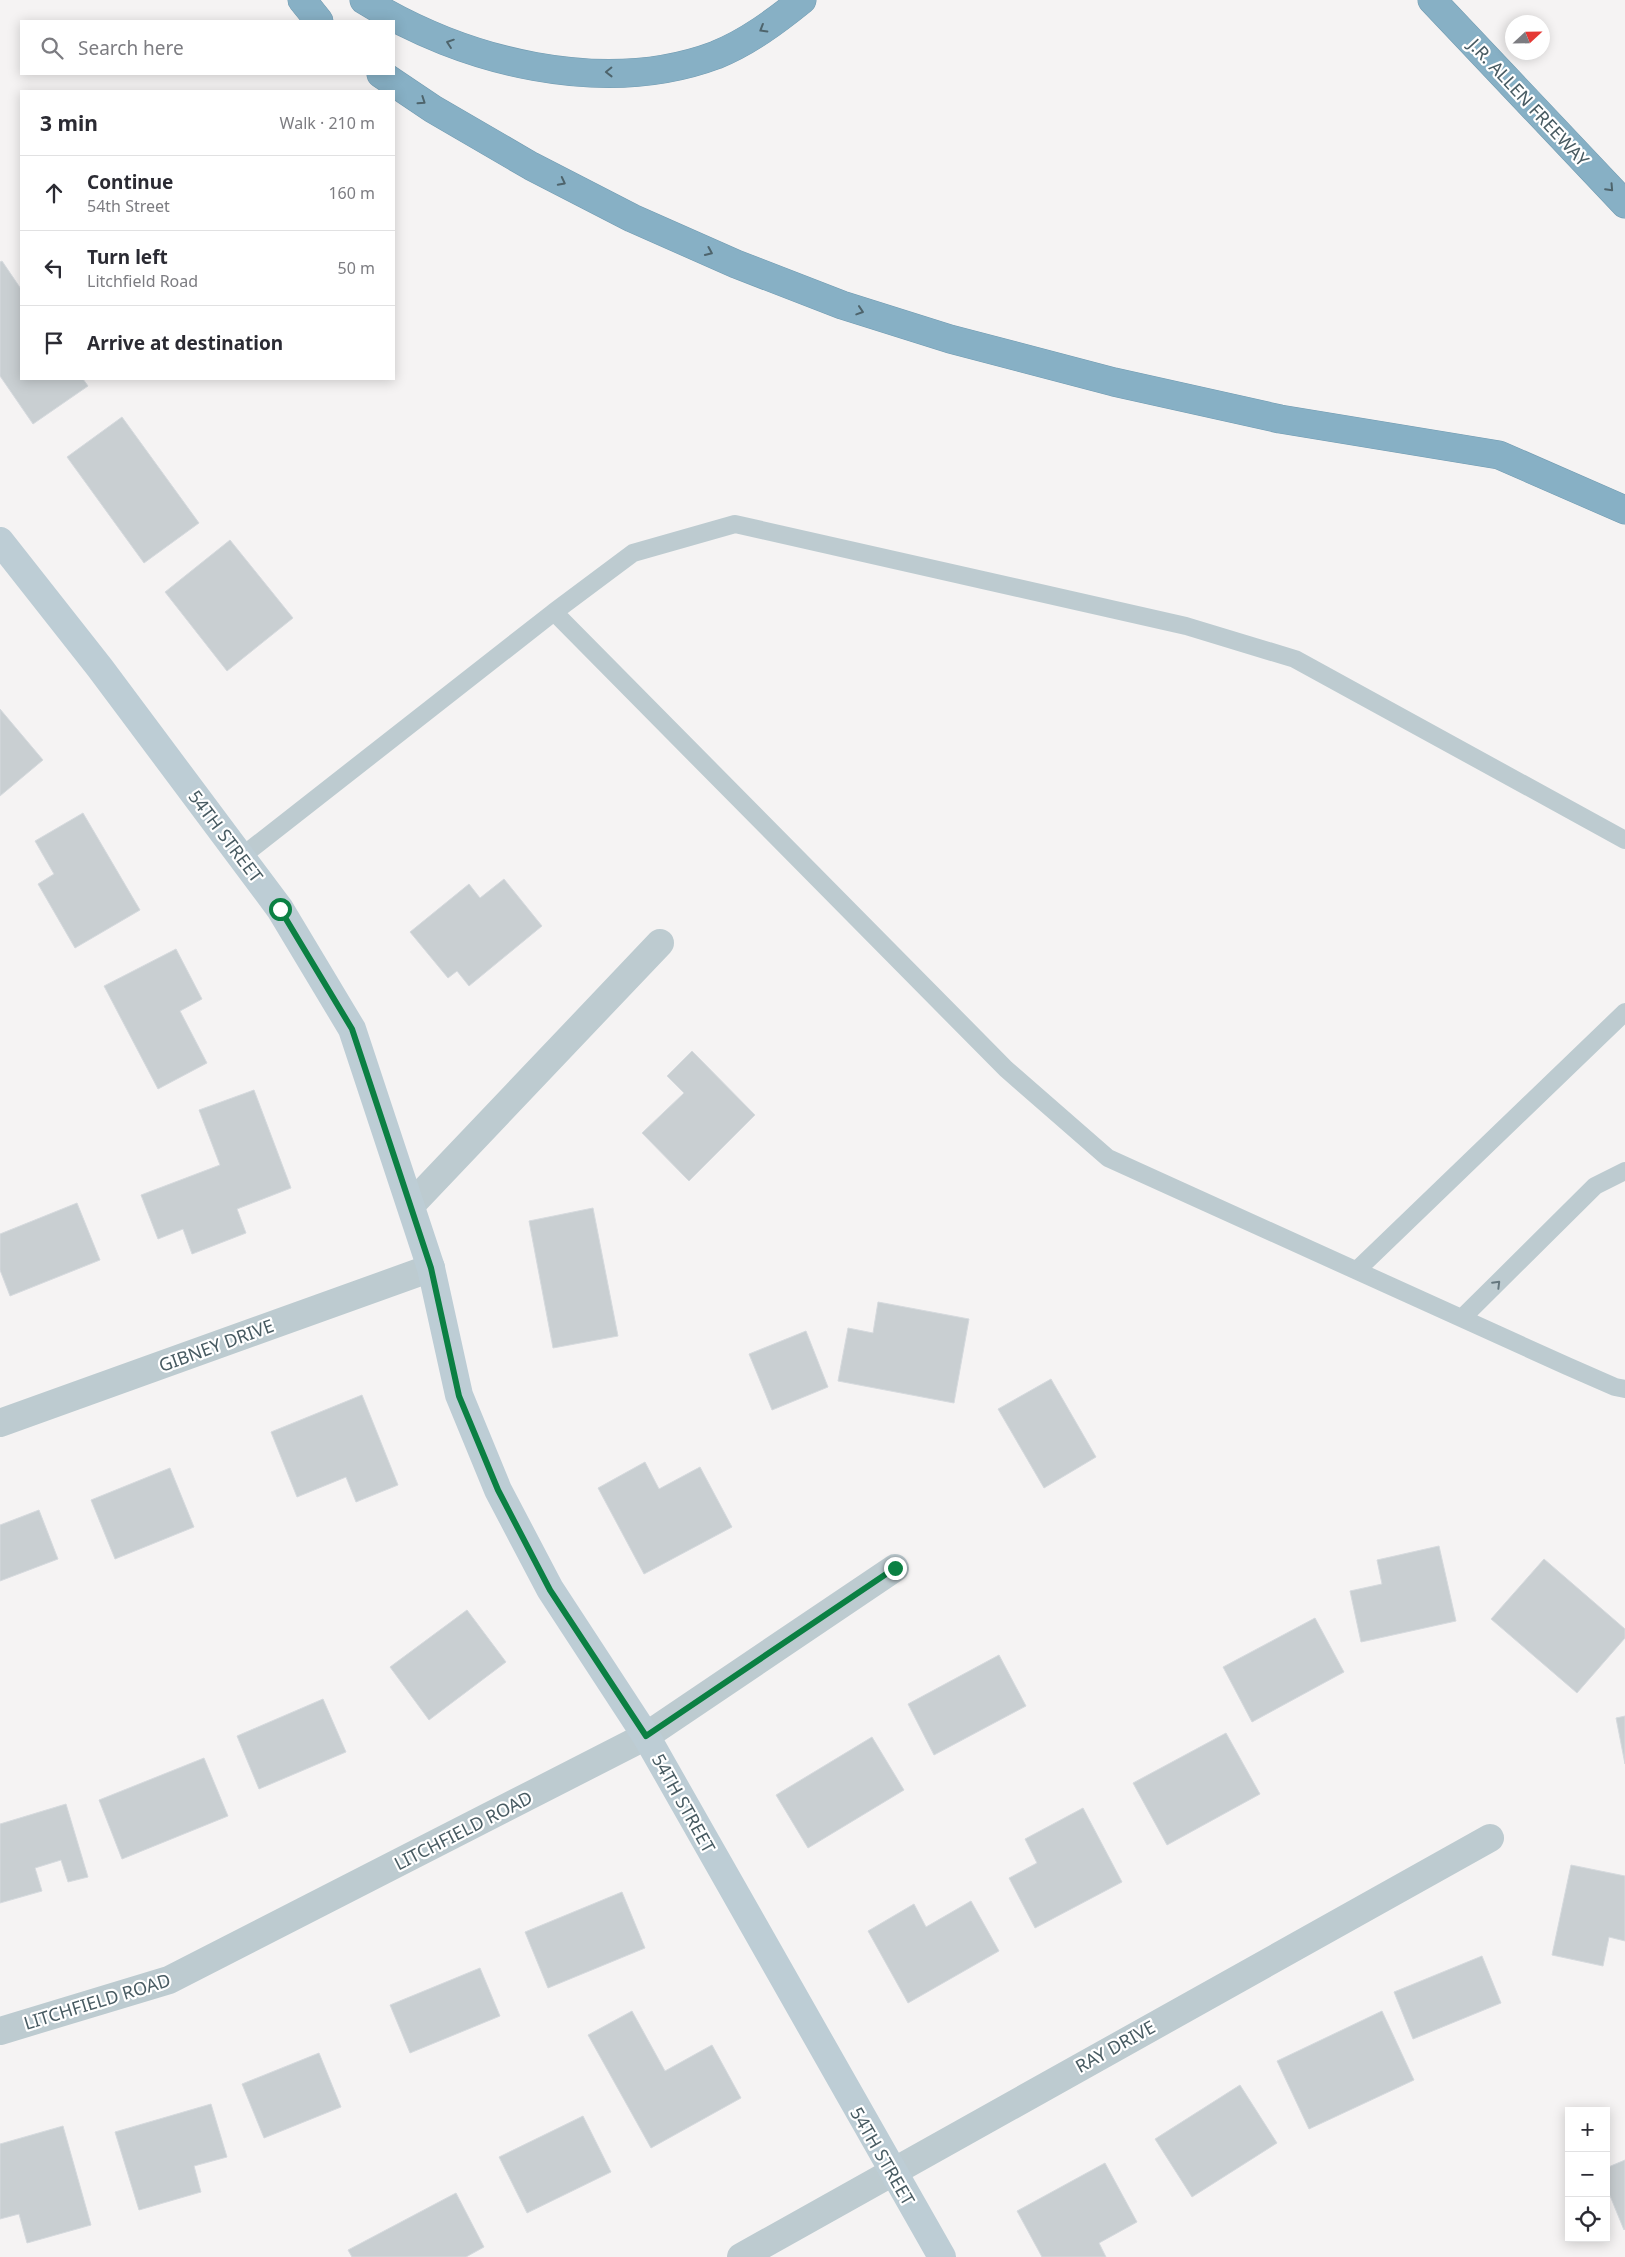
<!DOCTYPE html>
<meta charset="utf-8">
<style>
body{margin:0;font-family:"Noto Sans",sans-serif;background:#f2f2f3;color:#2b2b33}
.controls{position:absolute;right:15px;bottom:15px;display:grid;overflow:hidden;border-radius:0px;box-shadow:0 2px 12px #0003}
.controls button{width:45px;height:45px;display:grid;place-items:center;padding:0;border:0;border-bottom:1px solid #e1e1e2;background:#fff;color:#2b2b33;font:25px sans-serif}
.compass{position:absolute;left:1505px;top:15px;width:45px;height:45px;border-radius:50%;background:#fff;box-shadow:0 2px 12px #0003;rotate:68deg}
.stop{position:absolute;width:15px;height:15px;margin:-11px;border:4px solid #0b8043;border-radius:50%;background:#fff}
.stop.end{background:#0b8043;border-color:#fff;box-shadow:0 1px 5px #0008}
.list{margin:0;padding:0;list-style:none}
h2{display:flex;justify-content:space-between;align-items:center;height:65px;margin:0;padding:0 20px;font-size:21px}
h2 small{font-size:16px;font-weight:400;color:#7c7c81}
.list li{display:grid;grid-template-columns:32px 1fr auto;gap:15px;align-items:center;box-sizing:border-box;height:75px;padding:0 20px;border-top:1px solid #e1e1e2}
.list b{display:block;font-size:19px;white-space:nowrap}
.list p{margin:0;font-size:16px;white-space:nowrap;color:#7c7c81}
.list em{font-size:16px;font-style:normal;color:#7c7c81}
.icon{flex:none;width:28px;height:28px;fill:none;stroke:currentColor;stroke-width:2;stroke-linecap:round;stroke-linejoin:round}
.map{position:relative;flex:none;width:1625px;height:2257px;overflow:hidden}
.search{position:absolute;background:#fff;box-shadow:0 2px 12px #0003;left:20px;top:20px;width:375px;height:55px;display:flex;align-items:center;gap:12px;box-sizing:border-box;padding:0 18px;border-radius:0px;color:#7c7c81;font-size:19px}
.panel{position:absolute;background:#fff;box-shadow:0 2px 12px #0003;left:20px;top:90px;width:375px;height:290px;border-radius:0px}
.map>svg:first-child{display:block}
.building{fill:#c9cfd2;stroke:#d6dade}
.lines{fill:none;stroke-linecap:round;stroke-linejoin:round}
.motorway-casing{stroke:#729bb1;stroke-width:29}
.service{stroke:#bdcbd0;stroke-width:18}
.minor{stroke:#bdcbd0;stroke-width:28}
.secondary{stroke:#bdcdd5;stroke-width:28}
.motorway{stroke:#87b0c5;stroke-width:28}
.oneway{stroke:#4e646c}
.oneway2{stroke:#65777e}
.route{stroke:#0b8043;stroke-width:6}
.labels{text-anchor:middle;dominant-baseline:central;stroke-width:4.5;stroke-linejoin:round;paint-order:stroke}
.street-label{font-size:18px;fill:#485b62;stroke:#fff}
</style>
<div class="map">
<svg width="1625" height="2257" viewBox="0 0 1625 2257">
<rect width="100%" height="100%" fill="#f5f3f3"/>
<path class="building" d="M 2,261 L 21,289 L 21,379 L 83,379 L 88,386 L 33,424 L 0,376 L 0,262 Z
M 122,417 L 199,523 L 144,563 L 67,457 Z
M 230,540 L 293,618 L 227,671 L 165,592 Z
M 0,709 L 43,760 L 0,796 Z
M 83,813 L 140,910 L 75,948 L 38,884 L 54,874 L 35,841 Z
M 504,879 L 542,926 L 469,986 L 457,971 L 448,978 L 410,932 L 469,884 L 480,898 Z
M 176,949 L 202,999 L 180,1011 L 207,1063 L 158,1089 L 104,986 Z
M 692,1051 L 755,1115 L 689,1181 L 642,1133 L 684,1093 L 667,1076 Z
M 254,1090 L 291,1188 L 237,1209 L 246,1233 L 192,1254 L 183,1229 L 158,1239 L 141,1195 L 220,1165 L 199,1110 Z
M 77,1203 L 100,1260 L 10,1296 L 0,1270 L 0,1234 Z
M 593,1208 L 618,1336 L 553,1348 L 529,1221 Z
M 878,1302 L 969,1319 L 954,1403 L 838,1381 L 848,1328 L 873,1333 Z
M 806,1331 L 828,1387 L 772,1410 L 749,1354 Z
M 1051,1379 L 1096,1457 L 1044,1488 L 998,1409 Z
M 362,1395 L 398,1485 L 356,1502 L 346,1477 L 297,1497 L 271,1432 Z
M 645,1462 L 659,1489 L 700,1467 L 732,1527 L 644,1574 L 598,1488 Z
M 170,1468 L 194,1527 L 115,1559 L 91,1500 Z
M 39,1510 L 58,1559 L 0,1581 L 0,1525 Z
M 1439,1546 L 1456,1621 L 1361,1642 L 1350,1591 L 1382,1584 L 1377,1560 Z
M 1544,1559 L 1625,1629 L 1625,1638 L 1577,1693 L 1491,1619 Z
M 467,1610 L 506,1662 L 429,1720 L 390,1667 Z
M 1315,1618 L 1344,1672 L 1252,1722 L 1223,1667 Z
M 999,1655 L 1026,1706 L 934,1755 L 908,1704 Z
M 323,1699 L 346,1752 L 259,1789 L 237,1736 Z
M 1625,1716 L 1625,1764 L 1616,1718 Z
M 1226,1733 L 1260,1794 L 1167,1845 L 1133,1783 Z
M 872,1737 L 904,1790 L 808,1848 L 776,1795 Z
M 204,1758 L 228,1816 L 122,1859 L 99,1800 Z
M 66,1804 L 88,1877 L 68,1882 L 61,1860 L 35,1868 L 42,1891 L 0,1903 L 0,1824 Z
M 1083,1808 L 1122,1882 L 1035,1928 L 1009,1878 L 1037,1863 L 1025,1839 Z
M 1571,1865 L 1625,1876 L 1625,1941 L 1609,1937 L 1603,1966 L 1552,1955 Z
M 622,1892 L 645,1948 L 548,1988 L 525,1932 Z
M 971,1901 L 999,1951 L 908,2003 L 868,1931 L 914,1904 L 926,1927 Z
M 1482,1956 L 1501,2003 L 1413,2039 L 1394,1992 Z
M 480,1968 L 500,2016 L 410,2053 L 390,2005 Z
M 632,2011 L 665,2071 L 712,2045 L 741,2098 L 651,2148 L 588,2035 Z
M 1382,2011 L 1414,2080 L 1309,2129 L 1277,2061 Z
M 319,2053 L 341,2107 L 264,2138 L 242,2084 Z
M 1240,2085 L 1277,2143 L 1192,2197 L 1155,2139 Z
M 211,2104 L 227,2157 L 194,2166 L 201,2192 L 139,2210 L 115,2132 Z
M 583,2116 L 611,2172 L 527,2213 L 499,2157 Z
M 63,2126 L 91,2225 L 27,2243 L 19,2214 L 0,2219 L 0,2144 Z
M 1625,2160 L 1625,2229 L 1624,2230 L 1606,2186 L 1606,2168 Z
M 1105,2163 L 1137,2222 L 1099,2243 L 1106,2257 L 1042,2257 L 1017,2211 Z
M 456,2193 L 484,2247 L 466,2257 L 352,2257 L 348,2250 Z"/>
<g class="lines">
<g class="motorway-casing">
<path id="motorway" d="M 302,0 L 319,21
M 364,0 C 462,62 604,97 716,55 C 748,42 776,21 802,0
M 1432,0 L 1625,204
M 381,74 L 433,109 L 531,166 L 632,218 L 736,264 L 842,305 L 950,339 L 1114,382 L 1280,419 L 1499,455 L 1625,510"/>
</g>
<path class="service" d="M 554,612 L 1006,1069 L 1108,1158 L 1567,1366 L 1615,1387 L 1625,1389
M 241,857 L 554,612 L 633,553 L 735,524 L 1186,626 L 1295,659 L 1625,840
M 1357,1270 L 1625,1012
M 1462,1318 L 1595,1186 L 1625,1171"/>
<path class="minor" d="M 411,1205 L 660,943
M 0,1423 L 431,1268
M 0,2031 L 169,1980 L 646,1736 L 895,1568
M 741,2257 L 1490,1838"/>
<path class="secondary" d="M 0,541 L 100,668 L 280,909 L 352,1029 L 431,1268 L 459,1395 L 498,1490 L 550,1589 L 646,1736 L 942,2257"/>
<use href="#motorway" class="motorway"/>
</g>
<defs><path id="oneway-chevron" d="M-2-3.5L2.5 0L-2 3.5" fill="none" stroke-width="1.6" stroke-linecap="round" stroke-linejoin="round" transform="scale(1.25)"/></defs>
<g class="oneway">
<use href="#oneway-chevron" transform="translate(763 29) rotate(149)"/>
<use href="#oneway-chevron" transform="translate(450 43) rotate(-161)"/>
<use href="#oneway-chevron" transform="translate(609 72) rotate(179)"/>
<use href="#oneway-chevron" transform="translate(422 101) rotate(34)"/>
<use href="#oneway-chevron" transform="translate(562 182) rotate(27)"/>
<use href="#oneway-chevron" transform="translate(1610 188) rotate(47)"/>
<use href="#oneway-chevron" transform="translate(709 252) rotate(24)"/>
<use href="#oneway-chevron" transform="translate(860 311) rotate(18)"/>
</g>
<use class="oneway2" href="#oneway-chevron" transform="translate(1497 1284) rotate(-45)"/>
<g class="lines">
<path class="route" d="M 280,909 L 352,1029 L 431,1268 L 459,1396 L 498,1490 L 550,1590 L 646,1736 L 895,1568"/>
</g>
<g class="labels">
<g class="street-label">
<text transform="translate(1529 102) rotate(47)">J.R. ALLEN FREEWAY</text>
<text transform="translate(226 836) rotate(53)">54TH STREET</text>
<text transform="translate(216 1345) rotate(-20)">GIBNEY DRIVE</text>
<text transform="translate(684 1803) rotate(61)">54TH STREET</text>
<text transform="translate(463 1830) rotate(-27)">LITCHFIELD ROAD</text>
<text transform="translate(97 2001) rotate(-17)">LITCHFIELD ROAD</text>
<text transform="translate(1115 2046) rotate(-29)">RAY DRIVE</text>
<text transform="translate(883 2156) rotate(60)">54TH STREET</text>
</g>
</g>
</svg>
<div class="controls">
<button>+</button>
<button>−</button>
<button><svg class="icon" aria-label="locate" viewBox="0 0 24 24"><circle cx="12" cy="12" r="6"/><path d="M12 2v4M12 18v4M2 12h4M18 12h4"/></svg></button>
</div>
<svg class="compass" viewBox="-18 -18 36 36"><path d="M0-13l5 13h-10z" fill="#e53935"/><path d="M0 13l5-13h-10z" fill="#7c7c81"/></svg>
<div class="stop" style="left:280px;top:909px"></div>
<div class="stop end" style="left:895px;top:1568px"></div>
<div class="search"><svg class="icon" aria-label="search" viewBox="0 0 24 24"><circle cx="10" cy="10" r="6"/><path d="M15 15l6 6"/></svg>Search here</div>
<section class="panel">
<h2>3 min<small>Walk · 210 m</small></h2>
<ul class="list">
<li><svg class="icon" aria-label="ahead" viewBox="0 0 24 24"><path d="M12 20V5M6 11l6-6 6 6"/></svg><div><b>Continue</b><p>54th Street</p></div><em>160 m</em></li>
<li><svg class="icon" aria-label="left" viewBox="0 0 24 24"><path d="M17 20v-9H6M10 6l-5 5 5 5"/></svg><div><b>Turn left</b><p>Litchfield Road</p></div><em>50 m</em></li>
<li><svg class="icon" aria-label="arrive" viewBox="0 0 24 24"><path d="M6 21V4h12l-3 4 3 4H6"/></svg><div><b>Arrive at destination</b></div></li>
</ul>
</section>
</div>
